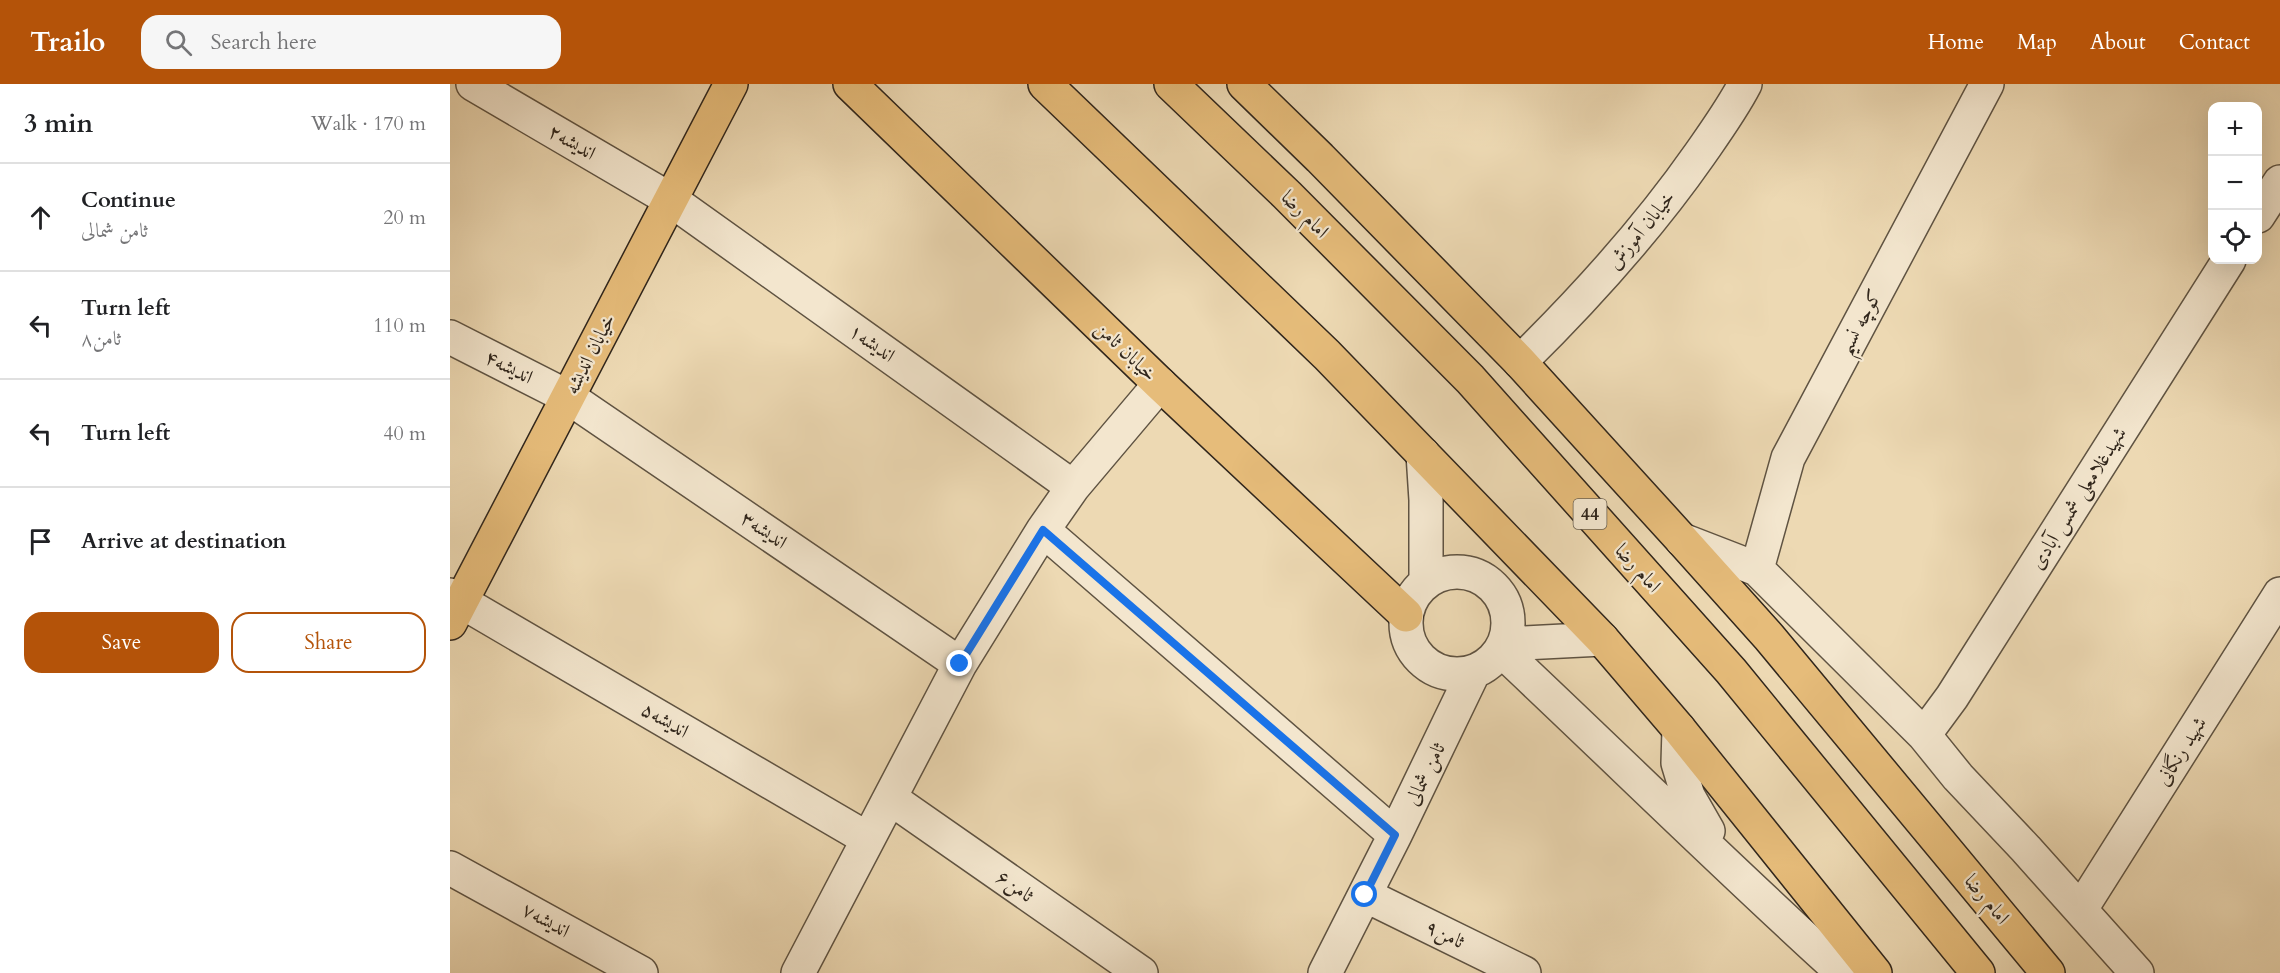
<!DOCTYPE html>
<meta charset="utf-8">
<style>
body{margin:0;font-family:Cardo,Amiri,serif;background:#f6f6f6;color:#202124}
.controls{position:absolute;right:18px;top:18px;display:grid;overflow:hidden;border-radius:12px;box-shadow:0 6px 24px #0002}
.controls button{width:54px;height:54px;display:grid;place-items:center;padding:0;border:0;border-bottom:2px solid #e0e0e0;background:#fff;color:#202124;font:30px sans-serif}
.stop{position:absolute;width:18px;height:18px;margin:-14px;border:4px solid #1a73e8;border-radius:50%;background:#fff}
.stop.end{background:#1a73e8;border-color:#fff;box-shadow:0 2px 6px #0008}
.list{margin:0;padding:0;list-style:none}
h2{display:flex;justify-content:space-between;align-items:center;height:78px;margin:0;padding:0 24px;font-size:26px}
h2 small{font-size:20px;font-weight:400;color:#757577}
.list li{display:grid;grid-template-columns:39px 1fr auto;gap:18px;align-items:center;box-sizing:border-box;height:108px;padding:0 24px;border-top:2px solid #e0e0e0}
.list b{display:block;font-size:22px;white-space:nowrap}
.list p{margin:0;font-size:20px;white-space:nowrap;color:#757577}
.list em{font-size:20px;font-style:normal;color:#757577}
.actions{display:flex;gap:12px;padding:18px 24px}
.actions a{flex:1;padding:14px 0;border:2px solid #b45309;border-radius:18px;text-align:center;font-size:21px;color:#b45309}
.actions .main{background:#b45309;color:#fff}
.icon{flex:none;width:33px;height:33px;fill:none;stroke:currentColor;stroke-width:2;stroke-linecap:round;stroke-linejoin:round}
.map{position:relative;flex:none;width:1830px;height:889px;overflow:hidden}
header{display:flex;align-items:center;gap:36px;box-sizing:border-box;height:84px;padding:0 30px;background:#b45309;color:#fff}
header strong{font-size:28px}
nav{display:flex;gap:33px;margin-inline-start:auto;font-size:21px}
.search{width:420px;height:54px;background:#f6f6f6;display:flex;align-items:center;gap:15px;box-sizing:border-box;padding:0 21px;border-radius:18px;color:#757577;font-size:22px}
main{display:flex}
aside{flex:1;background:#fff}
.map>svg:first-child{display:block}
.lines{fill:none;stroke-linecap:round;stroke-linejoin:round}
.minor-casing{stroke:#5f5342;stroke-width:36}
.major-casing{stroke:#30261c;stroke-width:36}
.highway-casing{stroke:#30261c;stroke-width:36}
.minor{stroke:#f3e6ce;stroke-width:33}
.major{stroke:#e6bc7a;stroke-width:33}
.highway{stroke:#e6bc7a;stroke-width:33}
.route{stroke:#1a73e8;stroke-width:8}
.labels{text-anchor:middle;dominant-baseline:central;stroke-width:4.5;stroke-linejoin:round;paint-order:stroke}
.shield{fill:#f3e6ce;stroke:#6a6051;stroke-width:1.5}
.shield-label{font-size:18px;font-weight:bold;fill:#30261c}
.street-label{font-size:20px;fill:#30261c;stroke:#f3e6ce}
</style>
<header>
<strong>Trailo</strong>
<div class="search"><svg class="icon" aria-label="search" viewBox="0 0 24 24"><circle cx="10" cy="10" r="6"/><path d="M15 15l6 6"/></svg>Search here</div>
<nav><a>Home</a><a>Map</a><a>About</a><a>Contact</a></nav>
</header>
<main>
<aside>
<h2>3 min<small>Walk · 170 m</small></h2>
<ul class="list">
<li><svg class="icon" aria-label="ahead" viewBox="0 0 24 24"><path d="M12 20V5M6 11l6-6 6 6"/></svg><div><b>Continue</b><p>ثامن شمالی</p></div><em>20 m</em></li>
<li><svg class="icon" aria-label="left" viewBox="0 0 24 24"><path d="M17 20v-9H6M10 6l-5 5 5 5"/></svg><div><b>Turn left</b><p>ثامن۸</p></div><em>110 m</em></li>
<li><svg class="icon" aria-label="left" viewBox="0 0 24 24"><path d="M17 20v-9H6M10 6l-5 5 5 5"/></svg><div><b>Turn left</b></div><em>40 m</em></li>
<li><svg class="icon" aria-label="arrive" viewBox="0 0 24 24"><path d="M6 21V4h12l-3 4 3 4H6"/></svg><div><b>Arrive at destination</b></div></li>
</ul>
<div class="actions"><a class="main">Save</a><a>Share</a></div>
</aside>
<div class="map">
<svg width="1830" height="889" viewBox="0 0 1830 889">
<rect width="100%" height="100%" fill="#edd9b3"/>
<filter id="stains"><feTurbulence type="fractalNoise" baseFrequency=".00333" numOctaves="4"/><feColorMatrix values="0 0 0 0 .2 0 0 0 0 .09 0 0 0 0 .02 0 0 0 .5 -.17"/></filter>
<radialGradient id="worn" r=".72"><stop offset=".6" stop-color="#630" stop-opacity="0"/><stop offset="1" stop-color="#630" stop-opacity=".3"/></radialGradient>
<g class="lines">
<g class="minor-casing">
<path id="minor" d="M 23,0 L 221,116 L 623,403
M 1808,132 L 1830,98
M 0,253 L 118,313 L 510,580
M 1070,278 C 1136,213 1197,146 1250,70 C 1266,47 1282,25 1295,0
M 973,370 L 976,416 L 976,497
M 593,446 L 945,751
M 1232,456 L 1307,485 L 1474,651 L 1508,693 L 1576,765 L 1687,889
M 1307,485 L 1338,374 L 1537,0
M956 539a51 51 0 1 1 102 0a51 51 0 1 1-102 0Z
M 0,511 L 418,755
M 1054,560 L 1152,555
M 1051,566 C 1165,673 1277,784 1393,889
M 1229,645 L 1228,679 L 1238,712 L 1258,747
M 1474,651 L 1502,613 L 1779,176
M 440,714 L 691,889
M 0,784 L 191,889
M 915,811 L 1074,889
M 1631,825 L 1830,510
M 348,889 L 510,580 L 593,446 L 623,403 L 710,300
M 875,889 L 945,751 L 1024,587"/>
</g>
<g class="major-casing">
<path id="major" d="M 400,0 L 710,300 L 956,531
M 0,539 L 281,0"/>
</g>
<g class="highway-casing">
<path id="highway" d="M 595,0 L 877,271 L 1152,555 L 1229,645 L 1425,889
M 721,0 L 837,111 L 1020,295 L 1281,587 L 1528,889
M 794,0 L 870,74 L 1070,278 L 1232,456 L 1319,553 L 1598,889"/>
</g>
<use href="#minor" class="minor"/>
<use href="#major" class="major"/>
<use href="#highway" class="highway"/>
</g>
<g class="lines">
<path class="route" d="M 510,580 L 593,446 L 945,751 L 915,811"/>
</g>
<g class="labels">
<rect class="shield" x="1123.5" y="415" width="33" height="30" rx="4.5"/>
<g class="shield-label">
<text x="1140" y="430">44</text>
</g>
<g class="street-label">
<text transform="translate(122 58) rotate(30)">اندیشه۲</text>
<text transform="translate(855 130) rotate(45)">امام رضا</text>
<text transform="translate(1191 146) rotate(-51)">خیابان آموزش</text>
<text transform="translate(1410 238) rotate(-62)">کوچه نسیم</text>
<text transform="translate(422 259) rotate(35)">اندیشه۱</text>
<text transform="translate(676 267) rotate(44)">خیابان ثامن</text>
<text transform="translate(140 270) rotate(-63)">خیابان اندیشه</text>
<text transform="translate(59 283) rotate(27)">اندیشه۴</text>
<text transform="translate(1628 414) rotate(-58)">شهیدغلامعلی شمس آبادی</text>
<text transform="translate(314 446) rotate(34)">اندیشه۳</text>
<text transform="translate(1188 484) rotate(48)">امام رضا</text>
<text transform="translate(215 636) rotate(30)">اندیشه۵</text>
<text transform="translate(1731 667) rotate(-58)">شهید رنگانی</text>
<text transform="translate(975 690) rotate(-64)">ثامن شمالی</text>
<text transform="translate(565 802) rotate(35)">ثامن۶</text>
<text transform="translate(1537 815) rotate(50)">امام رضا</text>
<text transform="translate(96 836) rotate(29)">اندیشه۷</text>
<text transform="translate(995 850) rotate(26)">ثامن۹</text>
</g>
</g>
<rect width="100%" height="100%" filter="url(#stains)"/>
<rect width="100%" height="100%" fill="url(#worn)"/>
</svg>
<div class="controls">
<button>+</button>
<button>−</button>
<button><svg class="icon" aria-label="locate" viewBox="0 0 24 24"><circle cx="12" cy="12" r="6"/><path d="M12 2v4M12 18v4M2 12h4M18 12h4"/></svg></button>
</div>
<div class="stop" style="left:915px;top:811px"></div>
<div class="stop end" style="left:510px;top:580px"></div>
</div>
</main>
